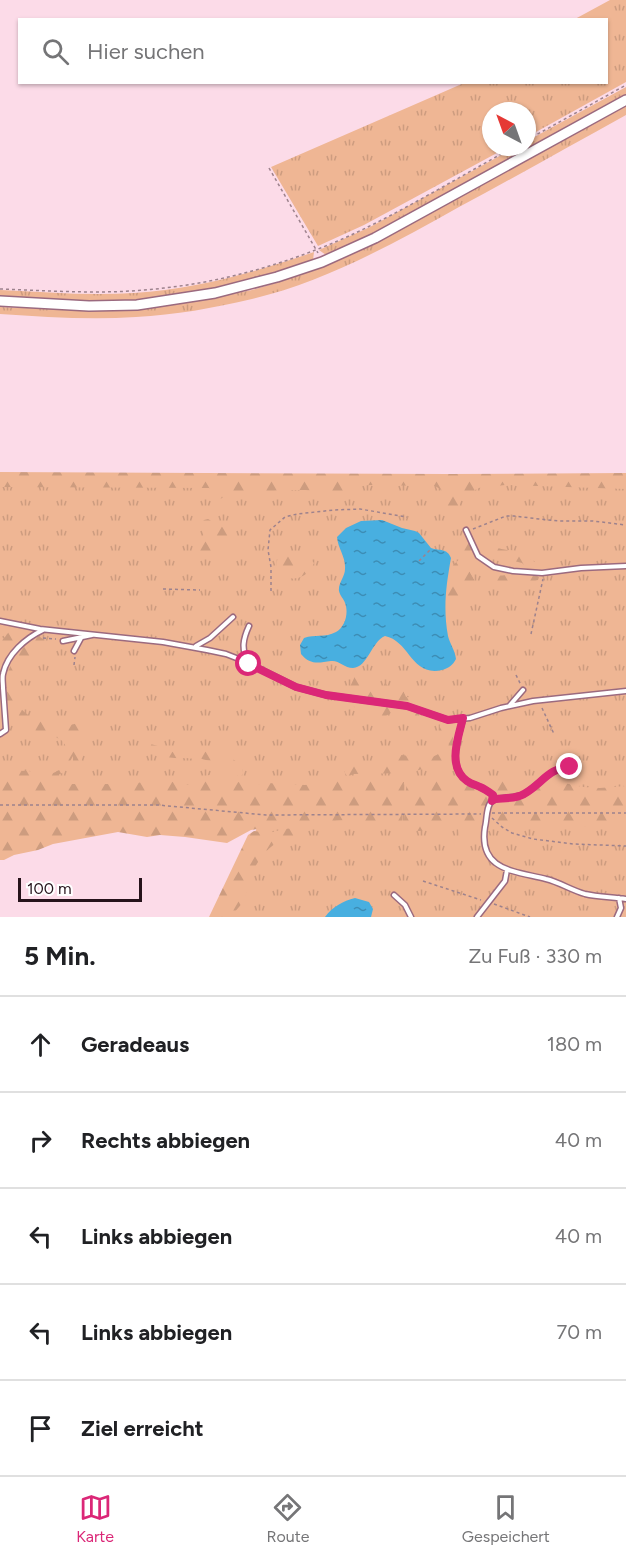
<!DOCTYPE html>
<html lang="de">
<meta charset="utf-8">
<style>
body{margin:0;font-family:Figtree,sans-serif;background:#f2f2f2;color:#202124}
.compass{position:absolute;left:482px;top:102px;width:54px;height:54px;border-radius:50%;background:#fff;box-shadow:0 2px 4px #0004;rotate:319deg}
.scale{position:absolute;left:18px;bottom:15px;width:124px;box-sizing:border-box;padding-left:6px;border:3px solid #26131b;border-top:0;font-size:16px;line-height:21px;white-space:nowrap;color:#26131b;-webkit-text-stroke:4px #fff;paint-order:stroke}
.stop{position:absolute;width:18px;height:18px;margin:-14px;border:4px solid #db2777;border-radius:50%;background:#fff}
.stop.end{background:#db2777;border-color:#fff;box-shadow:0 2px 6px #0008}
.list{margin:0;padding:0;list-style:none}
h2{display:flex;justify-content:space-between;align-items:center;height:78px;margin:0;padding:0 24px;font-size:26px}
h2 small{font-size:20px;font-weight:400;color:#757577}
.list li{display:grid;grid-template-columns:39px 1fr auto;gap:18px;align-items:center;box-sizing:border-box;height:96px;padding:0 24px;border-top:2px solid #e0e0e0}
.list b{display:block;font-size:22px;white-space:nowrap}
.list em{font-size:20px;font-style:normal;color:#757577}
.icon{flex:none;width:33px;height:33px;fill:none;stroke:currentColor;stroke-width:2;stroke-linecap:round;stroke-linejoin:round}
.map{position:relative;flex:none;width:626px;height:917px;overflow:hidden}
.search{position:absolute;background:#fff;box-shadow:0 2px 4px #0004;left:18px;right:18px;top:18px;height:66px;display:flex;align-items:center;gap:15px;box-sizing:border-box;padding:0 21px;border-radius:0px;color:#757577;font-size:22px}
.sheet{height:558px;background:#fff}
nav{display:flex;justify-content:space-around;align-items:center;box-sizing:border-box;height:84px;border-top:2px solid #e0e0e0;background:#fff;font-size:16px;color:#757577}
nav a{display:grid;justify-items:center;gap:3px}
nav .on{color:#db2777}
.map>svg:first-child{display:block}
.grass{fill:url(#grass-tufts)}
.forest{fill:url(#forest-firs)}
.water{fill:url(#water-ripples)}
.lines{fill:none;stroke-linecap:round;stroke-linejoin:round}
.service-casing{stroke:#9b6a7f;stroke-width:7}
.tertiary-casing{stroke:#9b6a7f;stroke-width:12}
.path{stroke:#9d828d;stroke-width:1.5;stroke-dasharray:3 3;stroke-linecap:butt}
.service{stroke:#fff;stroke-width:4}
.tertiary{stroke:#fff;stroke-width:9}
.route{stroke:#db2777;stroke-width:8}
</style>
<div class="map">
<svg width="626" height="917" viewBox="0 0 626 917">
<defs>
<pattern id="grass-tufts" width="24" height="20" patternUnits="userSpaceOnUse" patternTransform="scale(1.5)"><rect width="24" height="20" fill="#efb694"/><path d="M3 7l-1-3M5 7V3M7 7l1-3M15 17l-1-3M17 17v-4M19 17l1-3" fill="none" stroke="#cd9c7f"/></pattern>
<pattern id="forest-firs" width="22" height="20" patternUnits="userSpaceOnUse" patternTransform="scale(1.5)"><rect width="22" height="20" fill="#efb694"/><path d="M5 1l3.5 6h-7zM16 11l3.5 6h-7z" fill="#cd9c7f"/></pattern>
<pattern id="water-ripples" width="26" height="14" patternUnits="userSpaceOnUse" patternTransform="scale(1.5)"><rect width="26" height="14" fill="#48afe0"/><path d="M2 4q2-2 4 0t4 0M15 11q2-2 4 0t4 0" fill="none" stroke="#3c8db5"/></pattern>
</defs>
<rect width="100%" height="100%" fill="#fcdbe8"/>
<path class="grass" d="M 610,0 L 626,0 L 626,82 L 527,137 L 527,111 L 491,111 L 491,147 L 508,147 L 364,225 L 318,246 L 271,167 L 464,83 L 606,82 L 606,20 L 575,19 Z
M 626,87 L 626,95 L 396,222 L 372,234 L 326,255 L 319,250 L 370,227 L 516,147 L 527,147 L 527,141 Z
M 626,106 L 626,115 C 570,146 515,177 459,207 C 395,243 324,282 252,299 C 214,308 175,315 136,317 C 91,320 45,317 0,314 L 0,307 L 113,311 L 136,309 L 192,302 L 252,290 L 279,282 L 323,267 L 378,242 Z
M 314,252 L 313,260 C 256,280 198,295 138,300 C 92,303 46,299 0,298 L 0,290 C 45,292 89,296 134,293 C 196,289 256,272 314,252 Z
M 626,478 L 626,917 L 215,917 L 263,815 L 0,812 L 0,479 Z"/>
<path class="forest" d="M 0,472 L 448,474 L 626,473 L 626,489 L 505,485 L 478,488 L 471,493 L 465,496 L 460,501 L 458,522 L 454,521 L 453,512 L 445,508 L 448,499 C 445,493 441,489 435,486 L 371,485 L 358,486 L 338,493 L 305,490 L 282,490 L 241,495 L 230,494 L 220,499 L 214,490 L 209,488 L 0,487 Z
M 208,519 C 213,522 217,523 221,526 C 233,533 236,545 227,555 L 201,557 L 196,554 L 195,544 L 203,539 L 204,532 L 200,525 L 204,520 Z
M 465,534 L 482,539 L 485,543 L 489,542 C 499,553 513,548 526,554 L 527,557 L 538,564 L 536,569 L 529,569 L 522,563 L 486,554 L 472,547 C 465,567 466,565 476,583 L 481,580 L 484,580 L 490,573 C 504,580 512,570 525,573 C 529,574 532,575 535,575 L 539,577 L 538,580 C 517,589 472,573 463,601 L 450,608 L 443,619 C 443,590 437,578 461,558 L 462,546 L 460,541 L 461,536 Z
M 285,555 C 296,561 304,552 314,563 C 303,589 269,579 278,558 Z
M 17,621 L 22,626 L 23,630 L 5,652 L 0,668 L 0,641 L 5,637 Z
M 38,636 L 43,639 L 47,644 C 0,669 2,719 58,725 C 69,726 80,724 89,717 L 93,718 L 95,726 L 87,734 L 82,744 L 86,749 C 78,756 83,765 78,773 L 73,771 L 73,756 L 64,772 L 58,775 L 55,784 L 108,784 L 120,781 L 137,783 L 148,781 L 168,781 L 189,785 L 199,778 L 210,775 L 226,783 L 240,782 L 253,785 L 268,783 L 305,785 L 335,780 L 404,782 L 402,825 L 382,822 L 346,820 L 319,822 L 306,822 L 251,830 L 227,843 L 185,837 L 160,835 L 147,837 L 118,832 L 53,844 L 38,850 L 14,855 L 4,860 L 0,860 L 0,775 L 15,773 L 17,775 L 17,772 C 29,768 41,776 53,773 C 67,769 72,749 61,740 C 50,732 33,733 23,724 C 0,707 2,675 17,654 C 23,646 32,643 38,636 Z
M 356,674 L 368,674 L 381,691 L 385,683 L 390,688 L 391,693 L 395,682 L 405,688 L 403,690 L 406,697 L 415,698 L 423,706 L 414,721 L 397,709 L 381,719 L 343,702 Z
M 458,719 C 460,728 455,731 453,738 C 452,743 454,749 454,754 L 442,768 L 433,771 L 422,769 L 410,773 L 353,774 L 348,777 L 344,772 L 354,761 L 368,765 L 383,766 L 397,755 C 421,755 429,766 449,745 L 439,733 L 440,724 L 453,723 Z
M 147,743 L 165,748 L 170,752 L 185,750 L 192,752 L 218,751 L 227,754 L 239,764 L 242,768 L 243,773 L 241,777 C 233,775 230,769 226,762 C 218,760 207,762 200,758 C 194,760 191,758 186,758 C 171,759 154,757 147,743 Z
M 433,777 C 459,784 491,772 517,783 L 536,777 L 583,787 L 600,788 L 626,786 L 626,827 L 608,824 L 569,828 L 560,823 L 527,822 L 515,825 L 507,823 L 500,825 L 489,824 L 467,837 L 460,837 L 457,825 L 454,823 L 428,823 L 425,830 C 414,833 410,828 404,821 L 407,780 Z
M 296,828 L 298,831 L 298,836 C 275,837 259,856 251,876 C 248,885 248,895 242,903 C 239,908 234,912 230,917 L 209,917 L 248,835 L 254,831 L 269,833 L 284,829 Z"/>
<path class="water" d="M 361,521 L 382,520 L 402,528 L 415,531 L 419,533 L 431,548 C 440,551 447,548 451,558 C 446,586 443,608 448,636 C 450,644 455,650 456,659 C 453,665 449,668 442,670 C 411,677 410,641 385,636 C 371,642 368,667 353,668 C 344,668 339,660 331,661 C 318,663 310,665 301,654 L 300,645 L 304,638 C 315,634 325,638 336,632 C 345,627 349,613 345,603 C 344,599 340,596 339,591 C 338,583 345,577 345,569 C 346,557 338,549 337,537 L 346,528 Z
M 355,898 L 369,902 L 373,909 L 371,917 L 325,917 C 332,907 343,901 355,898 Z"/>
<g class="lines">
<g class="service-casing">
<path id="service" d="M 466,530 L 478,556 L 494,567 L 513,571 L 542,573 L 581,568 L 626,566
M 0,621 L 40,629 L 163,642 L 207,650 L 226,654 L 244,661 L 296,687 L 326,695 L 407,706 L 448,720 L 470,718 L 501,708 L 533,701 L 626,691
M 63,641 L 92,635
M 196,646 L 210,638 L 233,617
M 74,651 L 81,638
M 248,662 C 241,649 243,639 249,626
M 510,705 L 523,690
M 463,719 C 458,738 447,767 467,781 C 471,784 476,785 480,787 C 485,789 489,792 493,795 L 492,800
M 0,734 L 6,730 C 5,716 4,702 3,688 C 3,683 2,678 3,674 C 7,654 26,638 43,630
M 570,767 C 547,769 542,784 524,794 C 515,799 499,796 492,801 C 486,806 487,820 485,827 C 478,871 515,871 546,879 C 559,882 571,890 585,894 C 598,897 613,897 626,899
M 394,895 L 405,905 L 411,917
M 477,917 L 505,881 L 507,870
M 617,917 L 621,908 L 619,898"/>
</g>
<g class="tertiary-casing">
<path id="tertiary" d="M 0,301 L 89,306 L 137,305 L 215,293 L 277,277 L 322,262 L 375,238 L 626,100"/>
</g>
<path class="path" d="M 527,140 L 626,85
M 269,168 L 318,253
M 0,289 C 55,291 110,295 164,288 C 228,281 291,262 349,236 C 405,210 459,177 514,147
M 473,529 L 506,516 L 514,516 L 539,519 L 559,521 L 593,521 L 626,525
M 419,561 L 431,549
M 163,589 L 200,590
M 271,591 L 271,567 L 268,550 L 270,530 L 285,517 L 297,514 L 334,510 L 360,509 L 407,517
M 531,634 L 543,579
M 43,638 L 56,639
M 74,665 L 75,657
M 516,675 L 521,685
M 542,708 L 554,734
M 0,805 L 158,805 L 266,815 L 481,814
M 492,813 L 626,813
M 492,818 L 502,827 L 512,833 L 533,839 L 573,844 L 626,846
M 423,881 L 481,900
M 494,904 L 530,917"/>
<use href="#service" class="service"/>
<use href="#tertiary" class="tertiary"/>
</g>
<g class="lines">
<path class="route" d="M 249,664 L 296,687 L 326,695 L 407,706 L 448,720 L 463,718 C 458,738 447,767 467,781 C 471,784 476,785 480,787 C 485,789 489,792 493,795 L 492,801 L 495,799 C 504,798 516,799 524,794 C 542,784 548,768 570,767"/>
</g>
</svg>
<svg class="compass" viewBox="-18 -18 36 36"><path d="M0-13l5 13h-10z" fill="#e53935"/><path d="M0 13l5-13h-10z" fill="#757577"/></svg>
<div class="scale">100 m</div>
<div class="stop" style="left:249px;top:664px"></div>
<div class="stop end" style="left:570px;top:767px"></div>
<div class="search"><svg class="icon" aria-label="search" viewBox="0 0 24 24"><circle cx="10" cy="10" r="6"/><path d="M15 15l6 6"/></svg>Hier suchen</div>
</div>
<section class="sheet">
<h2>5 Min.<small>Zu Fuß · 330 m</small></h2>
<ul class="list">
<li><svg class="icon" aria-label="ahead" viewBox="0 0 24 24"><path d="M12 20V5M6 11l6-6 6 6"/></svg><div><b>Geradeaus</b></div><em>180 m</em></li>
<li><svg class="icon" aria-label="right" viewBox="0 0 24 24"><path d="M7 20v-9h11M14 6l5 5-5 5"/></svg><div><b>Rechts abbiegen</b></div><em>40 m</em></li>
<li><svg class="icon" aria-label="left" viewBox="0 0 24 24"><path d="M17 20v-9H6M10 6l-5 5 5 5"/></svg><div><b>Links abbiegen</b></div><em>40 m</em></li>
<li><svg class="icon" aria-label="left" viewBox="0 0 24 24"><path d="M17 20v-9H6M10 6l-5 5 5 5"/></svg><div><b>Links abbiegen</b></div><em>70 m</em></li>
<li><svg class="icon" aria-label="arrive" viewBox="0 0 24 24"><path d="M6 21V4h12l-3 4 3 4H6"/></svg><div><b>Ziel erreicht</b></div></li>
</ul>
</section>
<nav>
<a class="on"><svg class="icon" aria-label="map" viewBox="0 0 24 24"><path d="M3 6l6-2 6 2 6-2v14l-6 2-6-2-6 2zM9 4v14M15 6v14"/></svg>Karte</a>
<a><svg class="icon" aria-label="directions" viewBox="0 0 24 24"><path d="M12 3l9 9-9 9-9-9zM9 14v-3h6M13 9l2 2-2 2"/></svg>Route</a>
<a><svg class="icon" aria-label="saved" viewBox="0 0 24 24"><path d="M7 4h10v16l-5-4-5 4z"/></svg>Gespeichert</a>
</nav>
